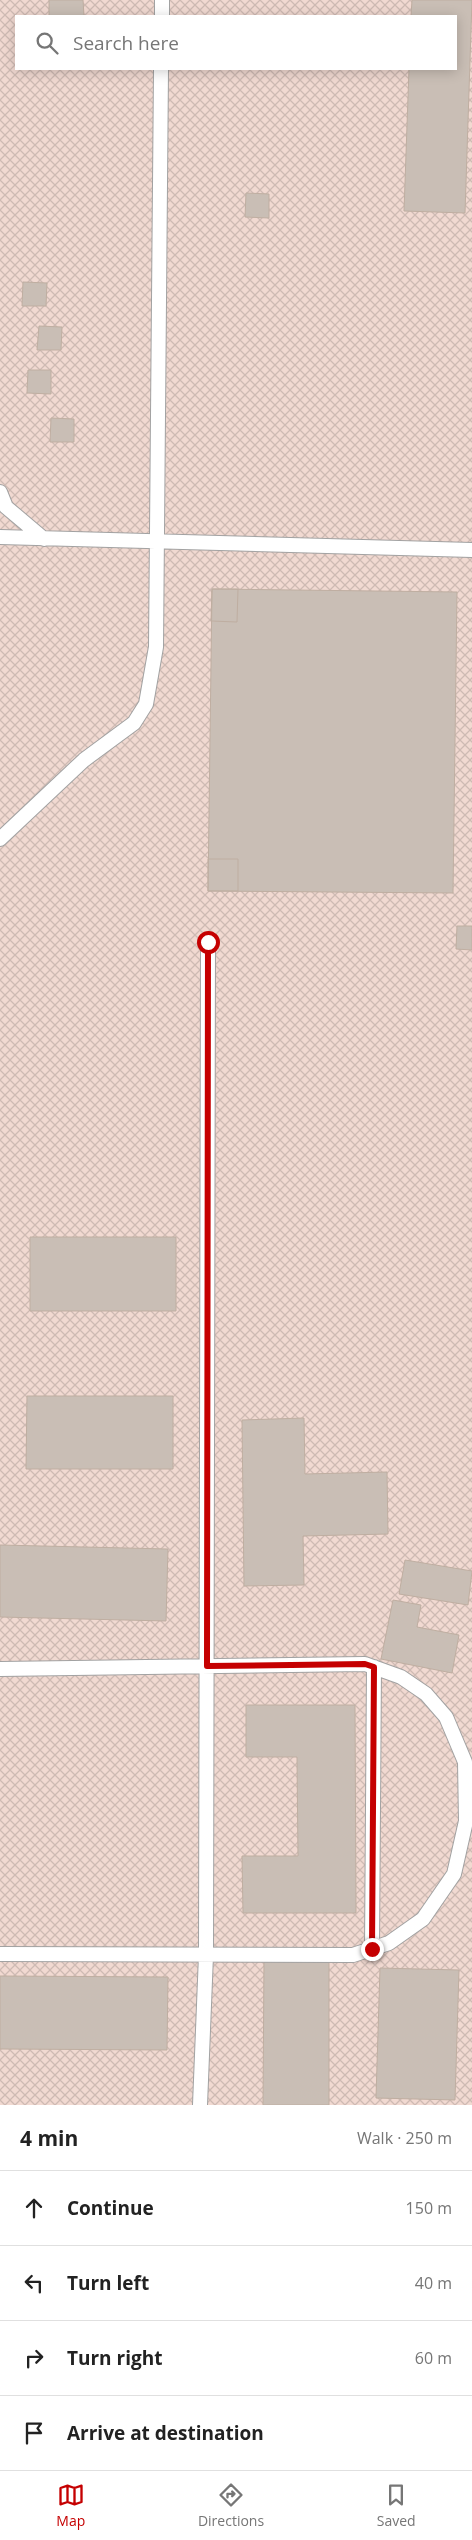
<!DOCTYPE html>
<meta charset="utf-8">
<style>
body{margin:0;font-family:"Open Sans",sans-serif;background:#f2f2f2;color:#222}
.stop{position:absolute;width:15px;height:15px;margin:-11px;border:4px solid #c50001;border-radius:50%;background:#fff}
.stop.end{background:#c50001;border-color:#fff;box-shadow:0 1px 5px #0008}
.list{margin:0;padding:0;list-style:none}
h2{display:flex;justify-content:space-between;align-items:center;height:65px;margin:0;padding:0 20px;font-size:21px}
h2 small{font-size:16px;font-weight:400;color:#767676}
.list li{display:grid;grid-template-columns:32px 1fr auto;gap:15px;align-items:center;box-sizing:border-box;height:75px;padding:0 20px;border-top:1px solid #e0e0e0}
.list b{display:block;font-size:19px;white-space:nowrap}
.list em{font-size:16px;font-style:normal;color:#767676}
.icon{flex:none;width:28px;height:28px;fill:none;stroke:currentColor;stroke-width:2;stroke-linecap:round;stroke-linejoin:round}
.map{position:relative;flex:none;width:472px;height:2105px;overflow:hidden}
.search{position:absolute;background:#fff;box-shadow:0 2px 12px #0003;left:15px;right:15px;top:15px;height:55px;display:flex;align-items:center;gap:12px;box-sizing:border-box;padding:0 18px;border-radius:0px;color:#767676;font-size:19px}
.sheet{height:365px;background:#fff}
nav{display:flex;justify-content:space-around;align-items:center;box-sizing:border-box;height:70px;border-top:1px solid #e0e0e0;background:#fff;font-size:14px;color:#767676}
nav a{display:grid;justify-items:center;gap:2px}
nav .on{color:#c50001}
.map>svg:first-child{display:block}
.military{fill:url(#military-cross-hatch);fill-rule:evenodd}
.building{fill:#c9beb5;stroke:#bfaea1}
.lines{fill:none;stroke-linecap:round;stroke-linejoin:round}
.service-casing{stroke:#a2a2a2;stroke-width:16}
.service{stroke:#fff;stroke-width:14}
.route{stroke:#c50001;stroke-width:6}
</style>
<div class="map">
<svg width="472" height="2105" viewBox="0 0 472 2105">
<defs>
<pattern id="military-cross-hatch" width="8" height="8" patternUnits="userSpaceOnUse" patternTransform="scale(1.25)"><rect width="8" height="8" fill="#f1d9d1"/><path d="M0 0l8 8M0 8l8-8" fill="none" stroke="#cebab3"/></pattern>
</defs>
<rect width="100%" height="100%" fill="#ede8df"/>
<path class="military" d="M 0,0 L 472,0 L 472,2105 L 0,2105 ZM 16,16 L 456,16 L 456,69 L 16,69 Z"/>
<path class="building" d="M 49,0 L 83,0 L 84,16 L 49,16 Z
M 412,0 L 472,0 L 465,213 L 404,211 L 409,69 L 456,69 L 456,16 L 411,16 Z
M 246,193 L 269,194 L 269,218 L 245,217 Z
M 23,282 L 47,283 L 46,306 L 22,306 Z
M 39,326 L 62,327 L 61,350 L 37,350 Z
M 28,370 L 51,370 L 51,394 L 27,393 Z
M 51,418 L 74,419 L 74,442 L 50,442 Z
M 212,589 L 457,592 L 453,893 L 208,891 Z
M 212,589 L 238,589 L 237,622 L 211,621 Z
M 208,859 L 238,859 L 238,891 L 208,891 Z
M 457,926 L 472,926 L 472,950 L 456,949 Z
M 30,1237 L 176,1237 L 176,1311 L 30,1311 Z
M 27,1396 L 173,1396 L 173,1469 L 26,1469 Z
M 304,1418 L 305,1474 L 387,1472 L 388,1534 L 303,1536 L 304,1585 L 244,1586 L 242,1420 Z
M 0,1545 L 168,1549 L 166,1621 L 0,1617 Z
M 405,1560 L 472,1571 L 468,1605 L 399,1594 Z
M 393,1600 L 421,1605 L 417,1627 L 459,1635 L 452,1673 L 381,1659 Z
M 246,1705 L 355,1705 L 356,1913 L 243,1913 L 242,1856 L 298,1856 L 297,1757 L 246,1757 Z
M 264,1959 L 329,1959 L 329,2105 L 263,2105 Z
M 380,1968 L 459,1970 L 455,2100 L 376,2098 Z
M 0,1976 L 168,1977 L 167,2050 L 0,2049 Z"/>
<g class="lines">
<g class="service-casing">
<path id="service" d="M 162,16 L 162,0
M 0,492 L 6,507 L 44,539
M 0,537 L 472,550
M 0,839 L 84,760 L 134,723 L 146,704 L 156,647 L 161,69
M 0,1669 L 365,1664 L 401,1677 L 426,1694 L 446,1717 L 465,1762 L 466,1821 L 454,1874 L 423,1919 L 389,1943 L 353,1955 L 0,1954
M 372,1949 L 374,1667
M 200,2105 L 206,1955 L 208,942"/>
</g>
<use href="#service" class="service"/>
</g>
<g class="lines">
<path class="route" d="M 208,942 L 207,1666 L 365,1664 L 374,1667 L 372,1949"/>
</g>
</svg>
<div class="stop" style="left:208px;top:942px"></div>
<div class="stop end" style="left:372px;top:1949px"></div>
<div class="search"><svg class="icon" aria-label="search" viewBox="0 0 24 24"><circle cx="10" cy="10" r="6"/><path d="M15 15l6 6"/></svg>Search here</div>
</div>
<section class="sheet">
<h2>4 min<small>Walk · 250 m</small></h2>
<ul class="list">
<li><svg class="icon" aria-label="ahead" viewBox="0 0 24 24"><path d="M12 20V5M6 11l6-6 6 6"/></svg><div><b>Continue</b></div><em>150 m</em></li>
<li><svg class="icon" aria-label="left" viewBox="0 0 24 24"><path d="M17 20v-9H6M10 6l-5 5 5 5"/></svg><div><b>Turn left</b></div><em>40 m</em></li>
<li><svg class="icon" aria-label="right" viewBox="0 0 24 24"><path d="M7 20v-9h11M14 6l5 5-5 5"/></svg><div><b>Turn right</b></div><em>60 m</em></li>
<li><svg class="icon" aria-label="arrive" viewBox="0 0 24 24"><path d="M6 21V4h12l-3 4 3 4H6"/></svg><div><b>Arrive at destination</b></div></li>
</ul>
</section>
<nav>
<a class="on"><svg class="icon" aria-label="map" viewBox="0 0 24 24"><path d="M3 6l6-2 6 2 6-2v14l-6 2-6-2-6 2zM9 4v14M15 6v14"/></svg>Map</a>
<a><svg class="icon" aria-label="directions" viewBox="0 0 24 24"><path d="M12 3l9 9-9 9-9-9zM9 14v-3h6M13 9l2 2-2 2"/></svg>Directions</a>
<a><svg class="icon" aria-label="saved" viewBox="0 0 24 24"><path d="M7 4h10v16l-5-4-5 4z"/></svg>Saved</a>
</nav>
